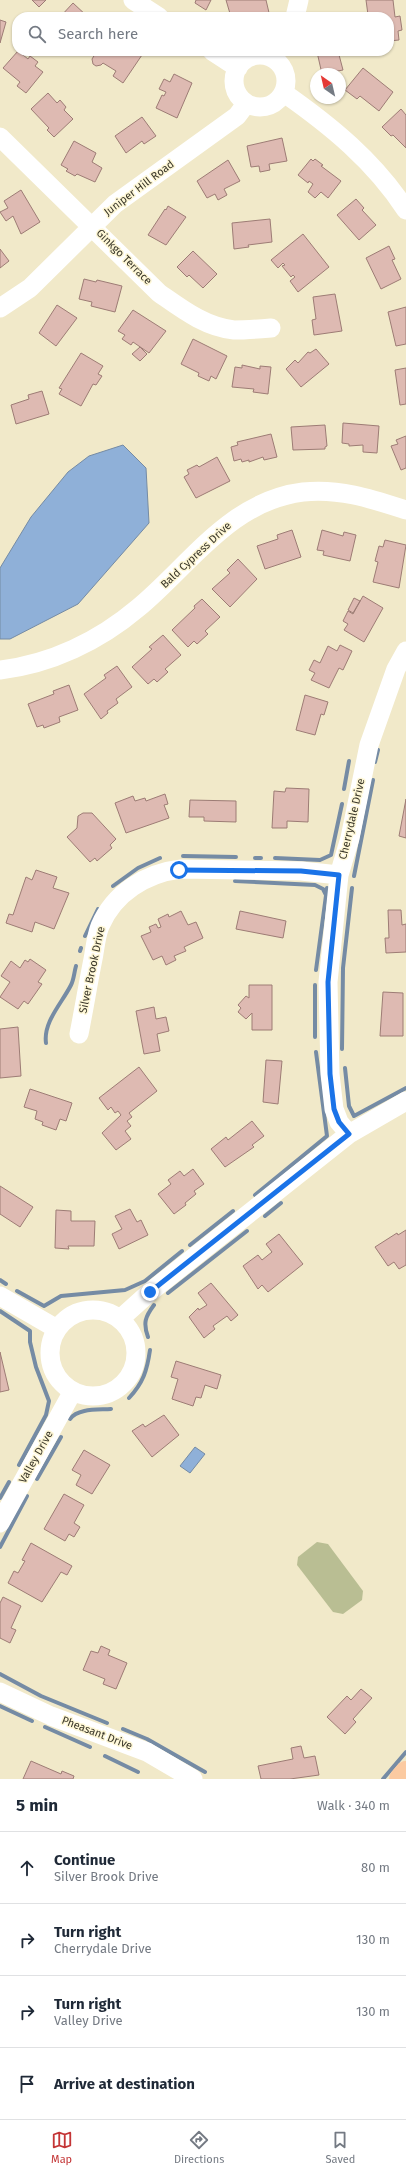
<!DOCTYPE html>
<meta charset="utf-8">
<style>
body{margin:0;font-family:"Fira Sans",sans-serif;background:#f6f6f7;color:#1f2937}
.compass{position:absolute;left:310px;top:68px;width:36px;height:36px;border-radius:50%;background:#fff;box-shadow:0 1px 3px #0004;rotate:326deg}
.stop{position:absolute;width:12px;height:12px;margin:-9px;border:3px solid #1a73e8;border-radius:50%;background:#fff}
.stop.end{background:#1a73e8;border-color:#fff;box-shadow:0 1px 4px #0008}
.list{margin:0;padding:0;list-style:none}
h2{display:flex;justify-content:space-between;align-items:center;height:52px;margin:0;padding:0 16px;font-size:17px}
h2 small{font-size:13px;font-weight:400;color:#747a83}
.list li{display:grid;grid-template-columns:26px 1fr auto;gap:12px;align-items:center;box-sizing:border-box;height:72px;padding:0 16px;border-top:1px solid #e0e1e3}
.list b{display:block;font-size:15px;white-space:nowrap}
.list p{margin:0;font-size:13px;white-space:nowrap;color:#747a83}
.list em{font-size:13px;font-style:normal;color:#747a83}
.icon{flex:none;width:22px;height:22px;fill:none;stroke:currentColor;stroke-width:2;stroke-linecap:round;stroke-linejoin:round}
.map{position:relative;flex:none;width:406px;height:1779px;overflow:hidden}
.search{position:absolute;background:#fff;box-shadow:0 1px 3px #0004;left:12px;right:12px;top:12px;height:44px;display:flex;align-items:center;gap:10px;box-sizing:border-box;padding:0 14px;border-radius:16px;color:#747a83;font-size:15px}
.sheet{height:340px;background:#fff}
nav{display:flex;justify-content:space-around;align-items:center;box-sizing:border-box;height:56px;border-top:1px solid #e0e1e3;background:#fff;font-size:11px;color:#747a83}
nav a{display:grid;justify-items:center;gap:2px}
nav .on{color:#c43536}
.map>svg:first-child{display:block}
.green{fill:#b9be93}
.water{fill:#8fb0d8;stroke:#758ba4}
.lines{fill:none;stroke-linecap:round;stroke-linejoin:round}
.stream{stroke:#758ba4;stroke-width:4}
.building{fill:#debab2;stroke:#9d7c75}
.minor{stroke:#fff;stroke-width:19}
.major{stroke:#fbcaa1;stroke-width:22}
.route{stroke:#1a73e8;stroke-width:5}
.labels{text-anchor:middle;dominant-baseline:central;stroke-width:3;stroke-linejoin:round;paint-order:stroke}
.street-label{font-size:11px;fill:#393629;stroke:#fef7d6}
</style>
<div class="map">
<svg width="406" height="1779" viewBox="0 0 406 1779">
<rect width="100%" height="100%" fill="#f1e9c9"/>
<path class="green" d="M 317,1542 L 328,1544 L 363,1591 L 362,1600 L 343,1614 L 333,1612 L 297,1565 L 298,1557 Z"/>
<path class="water" d="M 123,445 L 146,468 L 149,523 L 78,604 L 10,639 L 0,639 L 0,568 L 31,517 L 68,472 L 89,456 Z
M 195,1447 L 205,1454 L 190,1473 L 180,1466 Z"/>
<g class="lines">
<path class="stream" d="M 375,762 L 378,750
M 344,789 L 349,761
M 183,856 L 236,857
M 255,858 L 261,858
M 275,858 L 320,860 L 331,855 L 342,804
M 354,876 L 373,780
M 235,881 L 315,885 L 323,889 L 326,895
M 113,886 L 138,868 L 160,858
M 85,936 L 98,909
M 80,951 L 81,948
M 316,970 L 327,888
M 315,1037 L 315,985
M 46,1043 C 43,1022 62,1003 71,985 C 74,979 74,973 76,966
M 342,1049 L 343,968 L 352,888
M 345,1068 L 349,1106 L 354,1116 L 406,1088
M 255,1195 L 327,1136 L 316,1052
M 265,1216 L 281,1203
M 190,1245 L 233,1211
M 0,1280 L 6,1284
M 17,1291 L 44,1306 L 61,1296 L 125,1290 L 145,1281 L 182,1251
M 168,1293 L 247,1231
M 0,1311 L 30,1331 L 30,1342 L 36,1367 L 49,1401 L 46,1415 L 19,1465
M 148,1337 C 143,1323 145,1317 154,1305
M 129,1398 C 143,1383 147,1371 150,1350
M 70,1419 C 78,1408 98,1410 111,1409
M 37,1479 L 61,1437
M 0,1498 L 9,1482
M 0,1547 L 27,1496
M 0,1674 L 41,1696 L 107,1723
M 0,1706 L 32,1721
M 45,1727 L 90,1747
M 123,1729 L 147,1739 L 205,1772
M 105,1756 L 138,1772
M 383,1779 L 406,1752"/>
</g>
<path class="building" d="M 32,0 L 46,0 L 39,7 Z
M 196,0 L 211,0 L 206,10 L 195,3 Z
M 226,0 L 266,0 L 270,17 L 231,17 Z
M 366,0 L 393,0 L 395,17 L 400,16 L 402,30 L 398,31 L 399,40 L 389,41 L 389,17 L 372,17 L 372,14 L 368,15 Z
M 73,3 L 88,17 L 60,17 Z
M 0,20 L 6,22 L 0,43 Z
M 18,51 L 28,59 L 30,56 L 38,62 L 35,66 L 43,72 L 26,93 L 17,86 L 20,82 L 3,68 Z
M 97,51 L 142,51 L 144,52 L 123,83 L 113,76 L 116,71 L 103,63 L 101,65 L 96,66 L 93,64 L 92,59 Z
M 314,51 L 338,51 L 343,70 L 322,74 L 317,52 L 314,53 Z
M 363,68 L 393,92 L 379,111 L 360,96 L 357,99 L 345,90 Z
M 174,74 L 192,83 L 177,118 L 156,108 L 162,95 L 164,96 L 166,92 L 159,89 L 164,79 L 170,82 Z
M 48,93 L 57,103 L 60,100 L 66,107 L 64,110 L 73,119 L 54,137 L 47,130 L 49,128 L 31,109 Z
M 401,109 L 406,115 L 406,148 L 393,135 L 391,136 L 382,127 Z
M 142,117 L 156,136 L 144,144 L 142,141 L 126,153 L 115,136 Z
M 282,138 L 287,161 L 269,164 L 270,170 L 260,172 L 259,166 L 251,167 L 247,146 Z
M 74,141 L 96,153 L 92,162 L 102,168 L 95,182 L 77,174 L 75,176 L 66,171 L 68,169 L 61,165 Z
M 311,159 L 313,161 L 315,159 L 323,165 L 321,166 L 341,181 L 328,198 L 321,192 L 315,198 L 308,192 L 313,184 L 309,181 L 308,183 L 298,175 Z
M 228,160 L 240,181 L 224,189 L 227,195 L 218,200 L 215,194 L 207,198 L 197,181 Z
M 21,190 L 40,222 L 21,234 L 13,216 L 6,221 L 0,212 L 8,208 L 4,201 Z
M 356,199 L 364,208 L 362,210 L 376,225 L 359,240 L 337,215 Z
M 168,206 L 186,217 L 166,245 L 148,235 L 165,209 L 166,210 Z
M 270,219 L 272,242 L 248,245 L 249,247 L 234,249 L 232,223 Z
M 303,234 L 329,267 L 298,292 L 290,281 L 295,277 L 293,275 L 291,277 L 282,266 L 285,265 L 283,263 L 278,268 L 271,260 Z
M 389,246 L 395,259 L 392,260 L 401,279 L 381,289 L 366,258 Z
M 0,249 L 9,261 L 0,268 Z
M 193,251 L 217,274 L 203,288 L 189,275 L 187,277 L 177,267 Z
M 84,279 L 96,282 L 97,280 L 122,286 L 115,312 L 91,306 L 92,302 L 79,299 Z
M 335,294 L 342,331 L 314,335 L 312,320 L 316,319 L 313,297 Z
M 57,305 L 77,318 L 56,346 L 39,333 Z
M 406,307 L 406,344 L 396,346 L 388,312 Z
M 133,310 L 166,331 L 149,353 L 133,342 L 131,345 L 122,339 L 125,335 L 118,331 Z
M 193,339 L 227,356 L 216,379 L 211,376 L 209,381 L 198,376 L 199,373 L 181,364 Z
M 140,347 L 147,354 L 140,361 L 132,354 Z
M 316,349 L 329,364 L 301,387 L 286,369 L 295,360 L 298,363 L 308,352 L 310,353 Z
M 81,353 L 103,366 L 98,374 L 102,376 L 96,385 L 93,384 L 81,406 L 59,394 L 62,389 L 59,388 Z
M 242,365 L 260,369 L 260,366 L 271,367 L 268,394 L 253,392 L 254,389 L 232,387 L 235,367 L 242,368 Z
M 406,368 L 406,404 L 400,405 L 395,370 Z
M 42,391 L 49,414 L 16,424 L 11,405 L 29,399 L 28,395 Z
M 343,423 L 379,426 L 377,453 L 363,452 L 363,445 L 349,446 L 349,444 L 342,443 Z
M 325,425 L 327,446 L 325,447 L 325,449 L 293,450 L 291,427 Z
M 271,434 L 277,457 L 264,460 L 263,457 L 249,462 L 249,460 L 242,462 L 241,459 L 234,461 L 231,447 L 238,445 L 237,442 Z
M 406,436 L 406,468 L 401,470 L 391,446 L 398,444 L 396,440 Z
M 217,457 L 230,481 L 196,498 L 184,477 L 189,474 L 187,470 L 197,465 L 199,467 Z
M 292,530 L 301,557 L 265,569 L 257,546 L 278,539 L 277,535 Z
M 322,530 L 343,536 L 344,532 L 356,535 L 350,561 L 323,555 L 324,551 L 317,550 Z
M 385,540 L 406,545 L 399,588 L 373,582 L 378,562 L 375,561 L 379,546 L 383,547 Z
M 238,559 L 257,579 L 230,607 L 212,589 L 230,573 L 227,570 Z
M 363,596 L 383,608 L 364,642 L 344,630 L 348,624 L 343,621 L 348,611 L 353,614 Z
M 354,598 L 360,601 L 353,613 L 348,610 Z
M 202,599 L 220,617 L 205,631 L 208,634 L 197,644 L 194,641 L 188,647 L 172,630 L 195,608 L 194,606 Z
M 163,635 L 181,655 L 165,669 L 168,672 L 157,682 L 154,679 L 148,684 L 132,667 L 152,649 L 149,647 Z
M 340,645 L 352,651 L 343,670 L 339,668 L 329,688 L 311,680 L 315,673 L 309,670 L 314,660 L 320,663 L 328,646 L 337,651 Z
M 117,666 L 132,687 L 116,699 L 118,703 L 107,711 L 108,713 L 101,719 L 84,694 L 106,678 L 104,675 Z
M 69,685 L 78,710 L 59,717 L 60,722 L 44,728 L 43,725 L 37,727 L 28,704 L 54,694 L 53,691 Z
M 305,695 L 328,702 L 324,715 L 321,714 L 315,735 L 296,730 Z
M 286,788 L 309,789 L 308,822 L 287,821 L 287,828 L 272,828 L 274,791 L 285,792 Z
M 165,794 L 168,804 L 164,805 L 169,818 L 126,833 L 115,803 L 133,796 L 135,801 L 145,798 L 146,801 Z
M 406,799 L 406,838 L 399,836 Z
M 190,800 L 236,801 L 236,822 L 204,821 L 204,817 L 189,817 Z
M 83,813 L 92,813 L 116,839 L 110,845 L 112,848 L 97,861 L 95,858 L 90,862 L 67,837 L 77,828 L 78,816 Z
M 36,870 L 57,877 L 53,888 L 69,893 L 54,929 L 35,922 L 32,932 L 6,923 L 9,914 L 13,915 L 26,877 L 32,880 Z
M 388,910 L 401,910 L 402,925 L 406,924 L 406,952 L 386,953 L 385,938 L 389,938 Z
M 181,911 L 188,925 L 196,922 L 203,938 L 184,947 L 186,951 L 174,956 L 176,960 L 166,965 L 162,956 L 153,960 L 141,936 L 151,932 L 149,927 L 156,924 L 158,928 L 161,927 L 158,919 L 168,914 L 169,917 Z
M 240,911 L 286,921 L 283,938 L 236,929 Z
M 30,959 L 46,970 L 38,982 L 42,984 L 28,1004 L 24,1001 L 18,1009 L 0,997 L 10,982 L 1,976 L 11,961 L 20,968 L 25,960 L 28,962 Z
M 249,985 L 272,985 L 272,1030 L 252,1030 L 252,1013 L 246,1019 L 238,1012 L 241,1008 L 238,1005 L 246,996 L 249,998 Z
M 383,992 L 403,993 L 403,1036 L 380,1036 Z
M 154,1007 L 156,1019 L 166,1017 L 169,1031 L 157,1034 L 160,1051 L 144,1054 L 136,1011 Z
M 18,1027 L 21,1076 L 0,1078 L 0,1029 Z
M 266,1060 L 282,1061 L 278,1104 L 263,1102 Z
M 139,1067 L 157,1091 L 129,1113 L 132,1117 L 127,1121 L 131,1126 L 125,1131 L 131,1139 L 116,1150 L 102,1133 L 121,1115 L 118,1111 L 115,1113 L 111,1107 L 108,1110 L 99,1098 Z
M 30,1089 L 72,1103 L 66,1121 L 60,1119 L 56,1130 L 42,1125 L 43,1122 L 35,1119 L 37,1111 L 24,1107 Z
M 252,1121 L 264,1136 L 252,1145 L 254,1147 L 225,1167 L 211,1149 L 226,1137 L 228,1140 Z
M 193,1169 L 204,1184 L 194,1191 L 196,1194 L 185,1203 L 186,1205 L 174,1214 L 158,1194 L 171,1184 L 168,1180 L 180,1171 L 184,1176 Z
M 0,1186 L 33,1207 L 20,1227 L 0,1214 Z
M 130,1209 L 137,1222 L 141,1220 L 148,1235 L 119,1249 L 112,1234 L 122,1229 L 115,1216 Z
M 56,1210 L 71,1211 L 71,1221 L 95,1221 L 94,1246 L 68,1246 L 69,1249 L 55,1248 Z
M 406,1230 L 406,1265 L 399,1269 L 394,1262 L 388,1266 L 375,1247 L 397,1233 L 398,1235 Z
M 279,1234 L 303,1264 L 268,1292 L 262,1285 L 258,1289 L 243,1266 L 258,1255 L 262,1260 L 272,1252 L 266,1244 Z
M 211,1283 L 238,1315 L 231,1321 L 227,1316 L 213,1326 L 215,1329 L 204,1338 L 189,1317 L 198,1308 L 199,1310 L 207,1305 L 198,1293 Z
M 0,1352 L 9,1390 L 0,1392 Z
M 176,1361 L 221,1375 L 217,1389 L 205,1385 L 201,1398 L 196,1397 L 193,1406 L 172,1399 L 178,1379 L 171,1377 Z
M 164,1415 L 179,1435 L 152,1457 L 132,1431 L 143,1424 L 145,1427 Z
M 84,1450 L 110,1465 L 92,1494 L 76,1485 L 81,1475 L 72,1470 Z
M 64,1494 L 84,1505 L 74,1523 L 80,1527 L 74,1537 L 69,1534 L 65,1541 L 44,1529 Z
M 31,1543 L 72,1566 L 67,1575 L 61,1572 L 42,1602 L 8,1583 L 14,1571 L 18,1573 L 25,1561 L 22,1560 Z
M 3,1597 L 21,1606 L 11,1628 L 16,1630 L 10,1643 L 0,1638 L 0,1603 Z
M 101,1646 L 110,1650 L 108,1655 L 127,1663 L 116,1689 L 103,1684 L 105,1679 L 83,1670 L 91,1651 L 98,1653 Z
M 361,1689 L 372,1698 L 353,1719 L 356,1722 L 345,1734 L 327,1717 L 347,1696 L 351,1700 Z
M 301,1746 L 304,1758 L 315,1756 L 319,1775 L 290,1779 L 261,1779 L 258,1766 L 293,1759 L 291,1748 Z
M 31,1761 L 61,1774 L 62,1771 L 74,1776 L 73,1779 L 23,1779 Z"/>
<g class="lines">
<path class="minor" d="M 133,0 L 159,17
M 295,17 L 299,0
M 212,51 L 238,68
M234 81a26 26 0 1 1 52 0a26 26 0 1 1-52 0Z
M 284,93 C 331,126 374,161 406,210
M 0,137 L 159,293 C 182,309 205,327 234,330 C 246,330 259,329 271,328
M 0,308 L 30,288 L 115,204 L 237,116 L 246,104
M 0,670 C 51,664 99,641 138,608 C 190,565 230,501 303,492 C 340,488 372,499 406,510
M 79,1034 C 84,1009 88,984 93,959 C 95,949 96,936 100,926 C 114,893 146,873 181,869 L 301,871 L 339,875
M 349,1134 L 339,1122 L 334,1109 L 330,1074 L 328,982 L 339,875 L 350,838 L 369,745 L 396,669 L 406,651
M 0,1296 L 57,1329
M50 1353a43 43 0 1 1 86 0a43 43 0 1 1-86 0Z
M 120,1319 L 150,1292 L 349,1134 L 406,1101
M 0,1523 L 73,1391
M 0,1692 L 51,1716 L 147,1752 L 193,1779"/>
<path class="major" d="M 400,1779 L 406,1772"/>
</g>
<g class="lines">
<path class="route" d="M 150,1292 L 349,1134 L 339,1122 L 334,1109 L 330,1074 L 328,982 L 339,875 L 301,871 L 179,870"/>
</g>
<g class="labels">
<g class="street-label">
<text transform="translate(139 188) rotate(-37)">Juniper Hill Road</text>
<text transform="translate(124 257) rotate(45)">Ginkgo Terrace</text>
<text transform="translate(196 555) rotate(-43)">Bald Cypress Drive</text>
<text transform="translate(352 819) rotate(-77)">Cherrydale Drive</text>
<text transform="translate(92 970) rotate(-78)">Silver Brook Drive</text>
<text transform="translate(36 1457) rotate(-61)">Valley Drive</text>
<text transform="translate(97 1733) rotate(21)">Pheasant Drive</text>
</g>
</g>
</svg>
<svg class="compass" viewBox="-18 -18 36 36"><path d="M0-13l5 13h-10z" fill="#e53935"/><path d="M0 13l5-13h-10z" fill="#747a83"/></svg>
<div class="stop" style="left:179px;top:870px"></div>
<div class="stop end" style="left:150px;top:1292px"></div>
<div class="search"><svg class="icon" aria-label="search" viewBox="0 0 24 24"><circle cx="10" cy="10" r="6"/><path d="M15 15l6 6"/></svg>Search here</div>
</div>
<section class="sheet">
<h2>5 min<small>Walk · 340 m</small></h2>
<ul class="list">
<li><svg class="icon" aria-label="ahead" viewBox="0 0 24 24"><path d="M12 20V5M6 11l6-6 6 6"/></svg><div><b>Continue</b><p>Silver Brook Drive</p></div><em>80 m</em></li>
<li><svg class="icon" aria-label="right" viewBox="0 0 24 24"><path d="M7 20v-9h11M14 6l5 5-5 5"/></svg><div><b>Turn right</b><p>Cherrydale Drive</p></div><em>130 m</em></li>
<li><svg class="icon" aria-label="right" viewBox="0 0 24 24"><path d="M7 20v-9h11M14 6l5 5-5 5"/></svg><div><b>Turn right</b><p>Valley Drive</p></div><em>130 m</em></li>
<li><svg class="icon" aria-label="arrive" viewBox="0 0 24 24"><path d="M6 21V4h12l-3 4 3 4H6"/></svg><div><b>Arrive at destination</b></div></li>
</ul>
</section>
<nav>
<a class="on"><svg class="icon" aria-label="map" viewBox="0 0 24 24"><path d="M3 6l6-2 6 2 6-2v14l-6 2-6-2-6 2zM9 4v14M15 6v14"/></svg>Map</a>
<a><svg class="icon" aria-label="directions" viewBox="0 0 24 24"><path d="M12 3l9 9-9 9-9-9zM9 14v-3h6M13 9l2 2-2 2"/></svg>Directions</a>
<a><svg class="icon" aria-label="saved" viewBox="0 0 24 24"><path d="M7 4h10v16l-5-4-5 4z"/></svg>Saved</a>
</nav>
